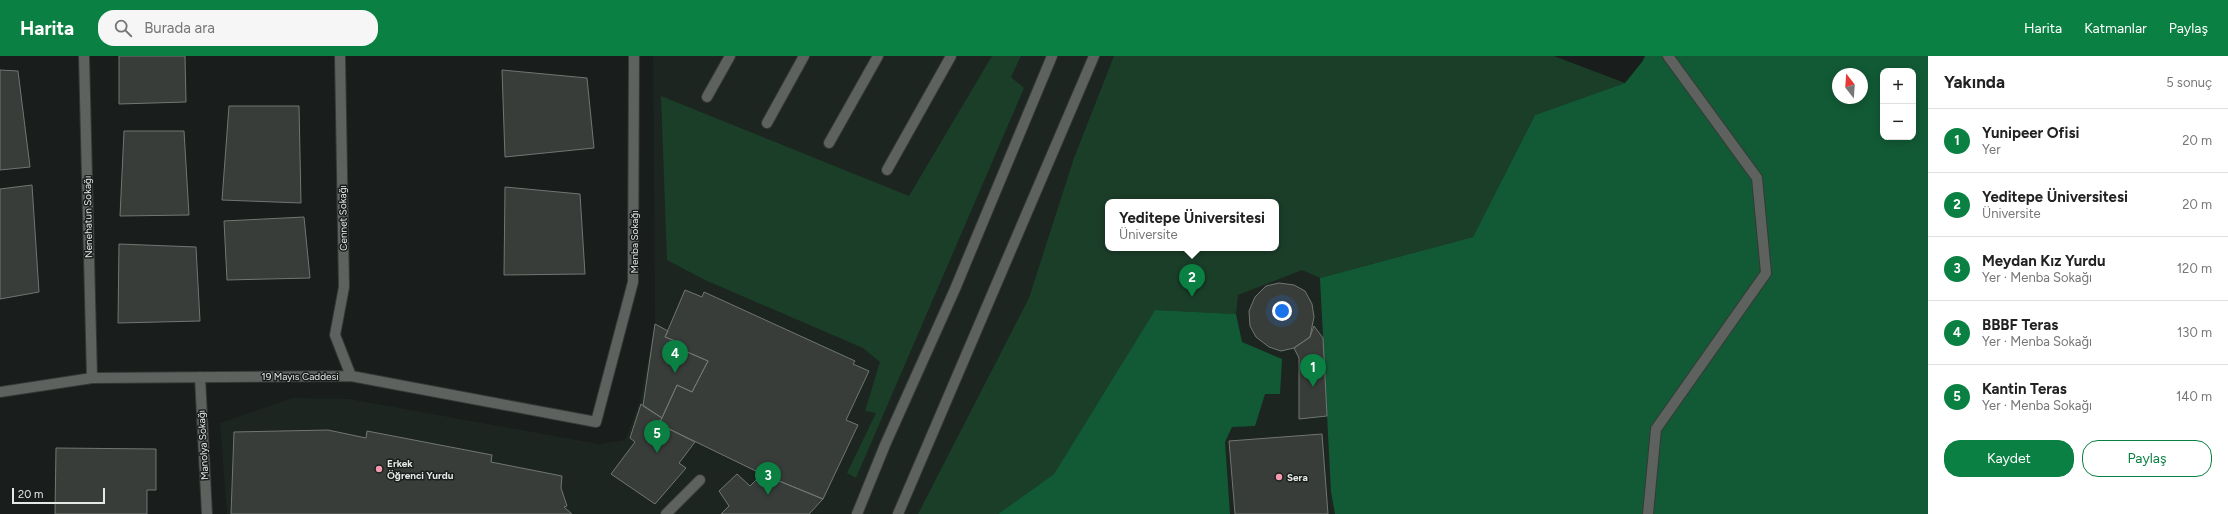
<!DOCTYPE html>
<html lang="tr">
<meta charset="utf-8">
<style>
body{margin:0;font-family:Figtree,sans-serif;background:#f6f6f6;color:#222}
.controls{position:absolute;right:12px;top:12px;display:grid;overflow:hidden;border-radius:8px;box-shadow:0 2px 10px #0003}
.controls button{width:36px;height:36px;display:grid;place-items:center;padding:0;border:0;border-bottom:1px solid #e0e0e0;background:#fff;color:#222;font:20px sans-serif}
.compass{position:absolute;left:1832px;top:12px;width:36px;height:36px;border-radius:50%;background:#fff;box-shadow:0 2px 10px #0003;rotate:343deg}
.scale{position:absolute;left:12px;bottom:10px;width:93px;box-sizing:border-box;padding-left:4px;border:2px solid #e6e8e6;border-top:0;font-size:11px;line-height:14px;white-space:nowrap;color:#e6e8e6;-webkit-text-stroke:3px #191d1b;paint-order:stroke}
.you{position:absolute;left:1282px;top:255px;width:14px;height:14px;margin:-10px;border:3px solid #fff;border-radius:50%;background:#1a73e8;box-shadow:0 0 0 6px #1a73e833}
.badge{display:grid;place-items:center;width:26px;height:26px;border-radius:50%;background:#0b8043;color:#fff;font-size:13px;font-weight:700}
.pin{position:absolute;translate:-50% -33px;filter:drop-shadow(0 1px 2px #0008)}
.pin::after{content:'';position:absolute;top:21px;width:14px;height:12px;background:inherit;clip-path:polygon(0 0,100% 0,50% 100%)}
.popup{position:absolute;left:1105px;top:143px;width:174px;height:52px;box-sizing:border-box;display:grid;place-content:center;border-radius:8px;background:#fff;filter:drop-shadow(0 1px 3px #0005);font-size:13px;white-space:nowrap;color:#767676}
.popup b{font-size:15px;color:#222}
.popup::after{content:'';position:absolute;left:50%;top:100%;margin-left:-8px;border:8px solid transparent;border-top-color:#fff}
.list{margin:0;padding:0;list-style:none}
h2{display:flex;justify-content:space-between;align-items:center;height:52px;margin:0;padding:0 16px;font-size:17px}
h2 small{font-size:13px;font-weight:400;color:#767676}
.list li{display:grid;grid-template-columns:26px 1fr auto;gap:12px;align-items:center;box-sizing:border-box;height:64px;padding:0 16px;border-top:1px solid #e0e0e0}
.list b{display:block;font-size:15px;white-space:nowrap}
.list p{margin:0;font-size:13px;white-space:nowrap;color:#767676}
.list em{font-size:13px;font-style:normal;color:#767676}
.actions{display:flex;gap:8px;padding:12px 16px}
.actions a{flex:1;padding:9px 0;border:1px solid #0b8043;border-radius:16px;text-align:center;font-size:14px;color:#0b8043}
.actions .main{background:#0b8043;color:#fff}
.icon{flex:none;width:22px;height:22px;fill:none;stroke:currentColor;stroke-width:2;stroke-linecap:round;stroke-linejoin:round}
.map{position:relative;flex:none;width:1928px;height:458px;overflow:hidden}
header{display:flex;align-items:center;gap:24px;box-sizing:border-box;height:56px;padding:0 20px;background:#0b8043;color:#fff}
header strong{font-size:19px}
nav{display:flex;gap:22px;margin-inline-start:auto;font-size:14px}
.search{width:280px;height:36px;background:#f6f6f6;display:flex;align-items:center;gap:10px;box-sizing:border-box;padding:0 14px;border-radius:16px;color:#767676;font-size:15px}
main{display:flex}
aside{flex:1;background:#fff}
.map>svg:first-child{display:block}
.built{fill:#1c251f;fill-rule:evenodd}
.green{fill:#1b3e29;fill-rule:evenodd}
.forest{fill:#125a35;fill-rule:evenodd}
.building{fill:#393d3a;stroke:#717673}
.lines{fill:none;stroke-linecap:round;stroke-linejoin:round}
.service-casing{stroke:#363837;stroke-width:12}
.minor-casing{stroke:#363837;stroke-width:12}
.service{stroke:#5e625f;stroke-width:10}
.minor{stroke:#5e625f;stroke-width:10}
.poi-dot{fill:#f29aae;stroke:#191d1b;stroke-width:1.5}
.labels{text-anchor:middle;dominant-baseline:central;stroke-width:3;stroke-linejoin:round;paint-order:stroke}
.street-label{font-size:10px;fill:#e6e8e6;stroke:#191d1b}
.poi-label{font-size:10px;font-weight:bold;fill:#e6e8e6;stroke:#191d1b;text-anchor:start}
</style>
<header>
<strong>Harita</strong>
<div class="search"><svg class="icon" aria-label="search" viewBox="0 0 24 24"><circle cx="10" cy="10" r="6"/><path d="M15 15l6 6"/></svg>Burada ara</div>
<nav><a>Harita</a><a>Katmanlar</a><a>Paylaş</a></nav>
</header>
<main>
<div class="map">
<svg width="1928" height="458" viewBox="0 0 1928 458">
<rect width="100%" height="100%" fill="#191d1b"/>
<path class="built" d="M 653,0 L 1554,0 L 1625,27 L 1642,6 L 1630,458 L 227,458 L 220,367 L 292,342 L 350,343 L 599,388 L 625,384 L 640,344 L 655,268 ZM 1108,146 L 1276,146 L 1276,192 L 1108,192 Z"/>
<path class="green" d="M 992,0 L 1021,0 L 1011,21 L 1024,32 L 856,422 L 847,417 L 876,357 L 865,355 L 880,306 L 863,292 L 705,224 L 667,204 L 661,40 L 909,140 Z
M 1114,0 L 1554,0 L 1625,27 L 1535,59 L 1473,181 L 1320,222 L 1302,214 L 1238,239 L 1236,258 L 1155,254 L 1054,418 L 998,458 L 918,458 L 1029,242 L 1074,102 ZM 1108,146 L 1276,146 L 1276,192 L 1108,192 Z"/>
<path class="forest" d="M 1645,0 L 1928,0 L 1928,458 L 1335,458 L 1331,436 L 1320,222 L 1473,181 L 1535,59 L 1625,27 L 1642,6 ZM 1883,15 L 1913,15 L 1913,81 L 1883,81 ZM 1838,18 L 1862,18 L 1862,42 L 1838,42 Z
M 1155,254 L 1236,258 L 1242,286 L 1282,303 L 1280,338 L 1265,338 L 1255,370 L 1232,371 L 1225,386 L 1230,458 L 998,458 L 1054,418 Z"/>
<path class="building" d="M 119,0 L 185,0 L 186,46 L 119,48 Z
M 0,14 L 18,15 L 30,111 L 0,114 Z
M 502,14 L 587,22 L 594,92 L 505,101 Z
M 229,50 L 299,50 L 301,147 L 222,144 Z
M 124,75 L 184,75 L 189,159 L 120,160 Z
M 32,129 L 39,236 L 0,243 L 0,133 Z
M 505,131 L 580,138 L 585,218 L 504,219 Z
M 304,161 L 310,222 L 227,224 L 224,165 Z
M 119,188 L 196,191 L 200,265 L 118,267 Z
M 1279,227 L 1294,229 L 1305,235 L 1312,248 L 1314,261 L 1310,281 L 1294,292 L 1281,295 L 1269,291 L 1256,281 L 1250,270 L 1249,255 L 1255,241 L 1266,230 Z
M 685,234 L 702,241 L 704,236 L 855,305 L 853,308 L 869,315 L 846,364 L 858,369 L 823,443 L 762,418 L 659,368 L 677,329 L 692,336 L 708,305 L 678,292 L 680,287 L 665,281 Z
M 655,268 L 668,275 L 665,281 L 680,287 L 678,292 L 708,305 L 692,336 L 677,329 L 662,362 L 643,350 Z
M 1314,270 L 1323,282 L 1327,360 L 1299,363 L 1299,302 L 1294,292 L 1310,281 Z
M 641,348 L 662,362 L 659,368 L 695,386 L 679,407 L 686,412 L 655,448 L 611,418 L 635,386 L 630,382 Z
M 328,374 L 366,382 L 367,375 L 492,399 L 491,406 L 562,420 L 561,432 L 567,450 L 564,451 L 572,458 L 231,458 L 234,376 Z
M 1322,378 L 1328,458 L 1235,458 L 1229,385 Z
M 56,392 L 156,393 L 156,434 L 147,434 L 147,458 L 55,458 Z
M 737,418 L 750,430 L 762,418 L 823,443 L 809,458 L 721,458 L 729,450 L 719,435 Z"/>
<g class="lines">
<g class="service-casing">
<path id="service" d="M 707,41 L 730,0
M 767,67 L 804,0
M 829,87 L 878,0
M 887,114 L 951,0
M 666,458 L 700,424
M 857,458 L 885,389 L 955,233 L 1052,0
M 898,458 L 1094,0
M 1648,458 L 1656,373 L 1766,217 L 1757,122 L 1668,0"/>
</g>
<g class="minor-casing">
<path id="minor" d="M 84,0 L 92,322
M 340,0 L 344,231 L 335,279 L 351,320
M 200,321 L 207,458
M 0,336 L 92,322 L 351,320 L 596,366 L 633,226 L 634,0"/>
</g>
<use href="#service" class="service"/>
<use href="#minor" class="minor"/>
</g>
<g class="poi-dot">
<circle cx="379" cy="413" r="4"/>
<circle cx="1279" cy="421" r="4"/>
</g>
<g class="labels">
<g class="street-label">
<text transform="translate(88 161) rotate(-91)">Nenehatun Sokağı</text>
<text transform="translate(343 162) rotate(-91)">Cennet Sokağı</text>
<text transform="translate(634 186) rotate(-90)">Menba Sokağı</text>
<text x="300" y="320">19 Mayıs Caddesi</text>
<text transform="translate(203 389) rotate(-93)">Manolya Sokağı</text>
</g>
<g class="poi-label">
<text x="387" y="407">Erkek<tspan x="387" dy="12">Öğrenci Yurdu</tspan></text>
<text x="1287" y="421">Sera</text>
</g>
</g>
</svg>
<div class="controls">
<button>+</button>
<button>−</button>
</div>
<svg class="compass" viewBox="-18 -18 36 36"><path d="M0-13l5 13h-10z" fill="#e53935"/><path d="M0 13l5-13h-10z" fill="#767676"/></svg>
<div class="scale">20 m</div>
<div class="you"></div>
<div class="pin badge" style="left:1313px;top:331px">1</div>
<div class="pin badge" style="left:1192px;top:241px">2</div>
<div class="popup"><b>Yeditepe Üniversitesi</b>Üniversite</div>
<div class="pin badge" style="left:768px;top:439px">3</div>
<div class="pin badge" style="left:675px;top:317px">4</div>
<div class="pin badge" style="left:657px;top:397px">5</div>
</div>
<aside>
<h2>Yakında<small>5 sonuç</small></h2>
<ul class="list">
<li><span class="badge">1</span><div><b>Yunipeer Ofisi</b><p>Yer</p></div><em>20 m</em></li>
<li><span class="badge">2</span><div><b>Yeditepe Üniversitesi</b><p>Üniversite</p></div><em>20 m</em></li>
<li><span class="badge">3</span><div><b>Meydan Kız Yurdu</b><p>Yer · Menba Sokağı</p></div><em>120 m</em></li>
<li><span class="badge">4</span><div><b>BBBF Teras</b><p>Yer · Menba Sokağı</p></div><em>130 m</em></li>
<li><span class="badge">5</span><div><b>Kantin Teras</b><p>Yer · Menba Sokağı</p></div><em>140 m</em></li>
</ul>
<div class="actions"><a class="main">Kaydet</a><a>Paylaş</a></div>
</aside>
</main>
